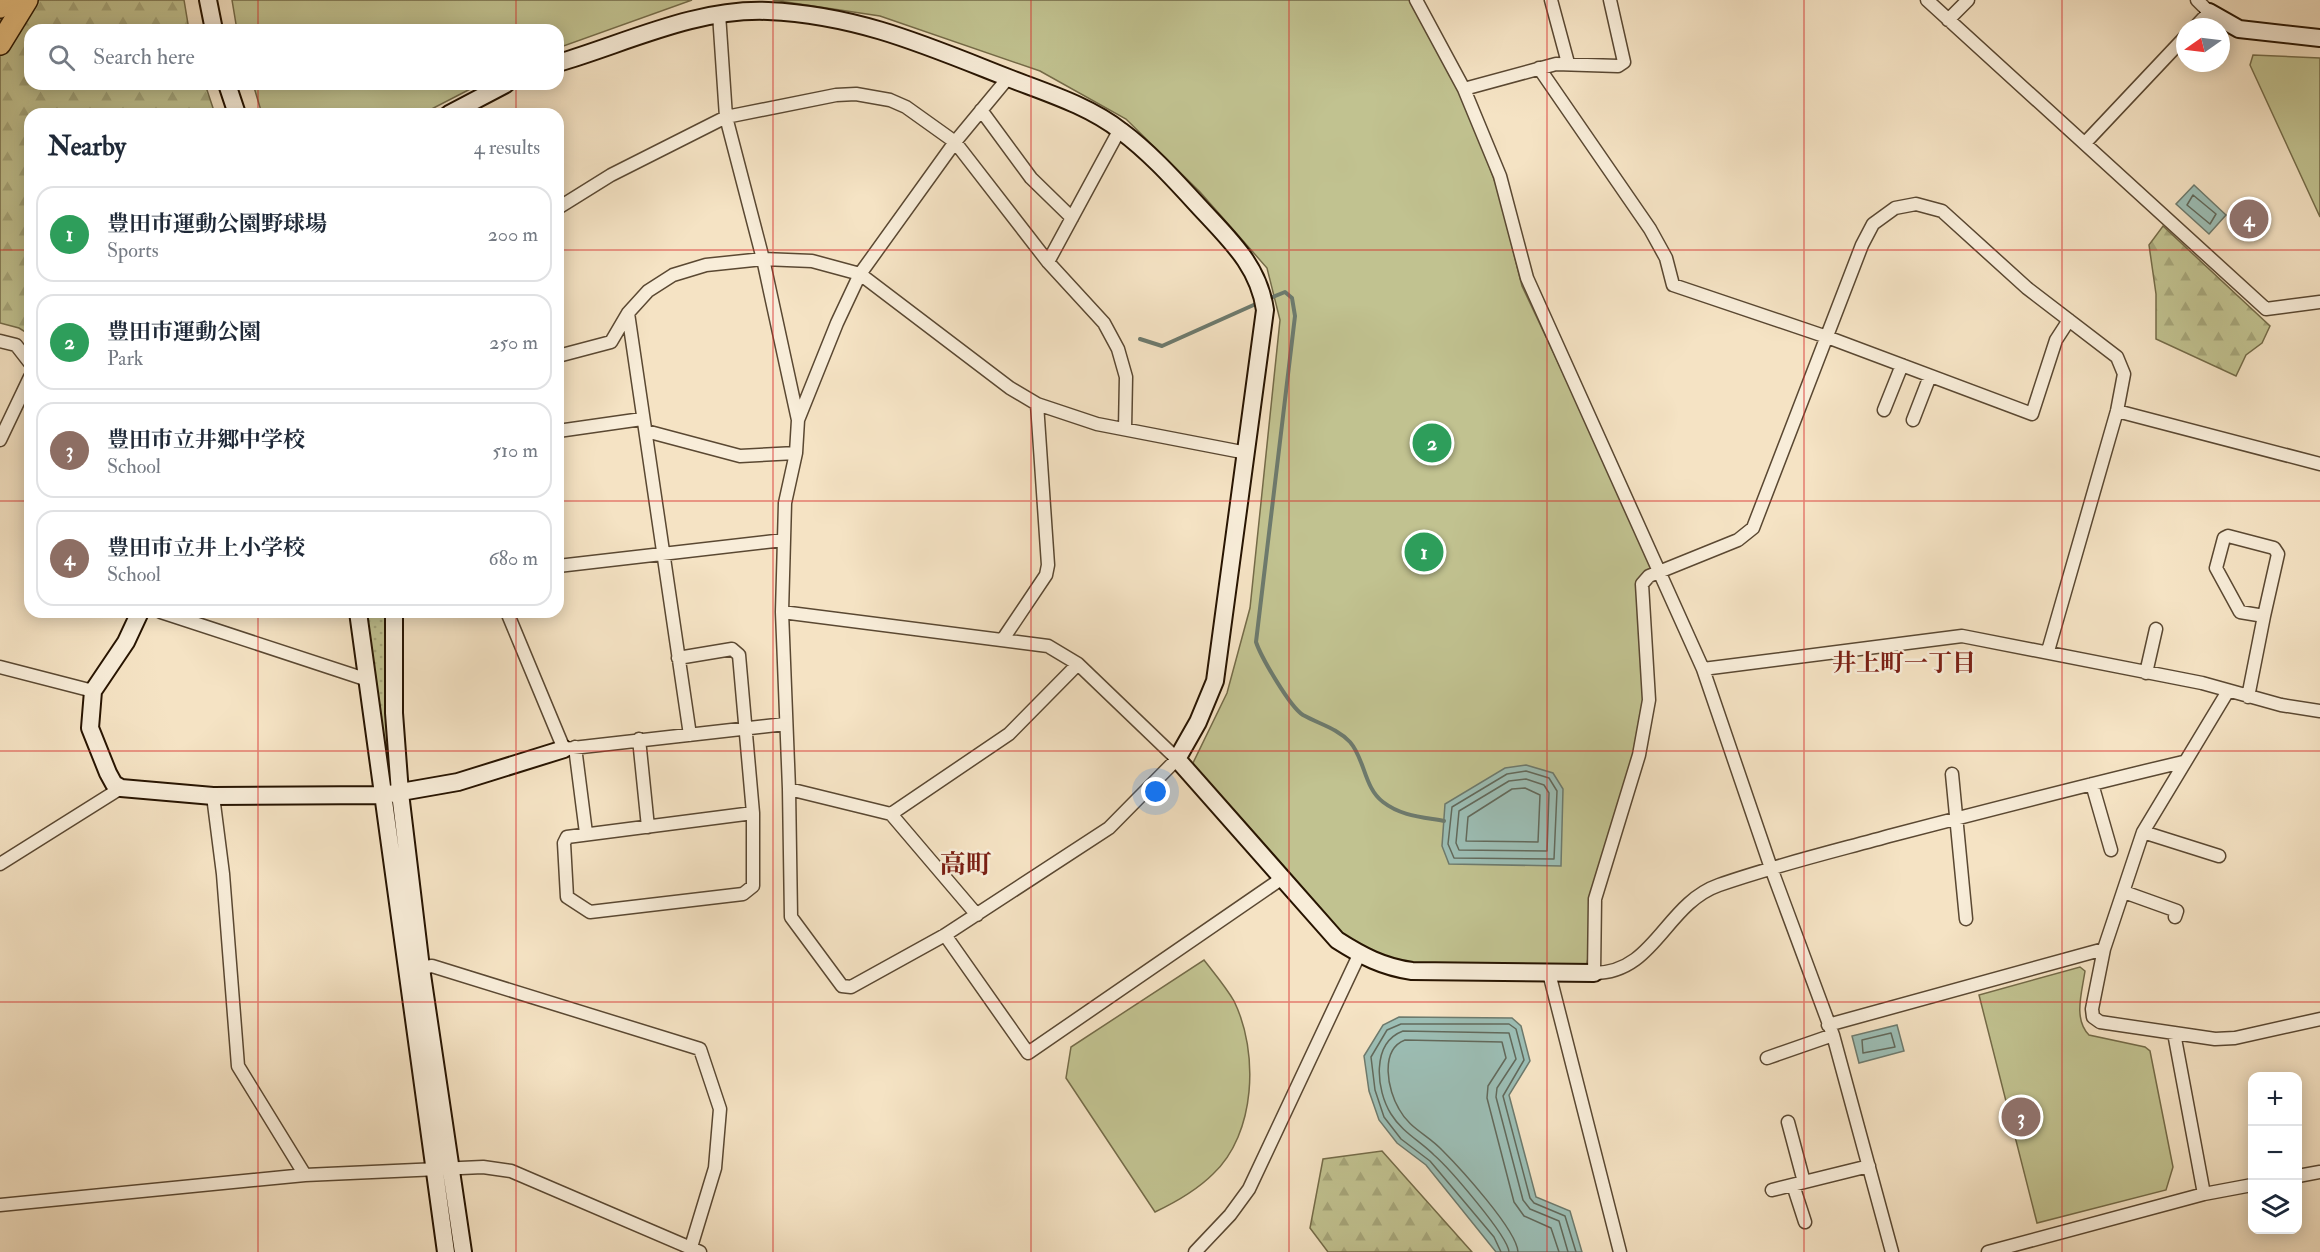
<!DOCTYPE html>
<meta charset="utf-8">
<style>
body{margin:0;font-family:"IM FELL Double Pica","Noto Serif JP",serif;background:#f2f2f3;color:#1f2937}
.controls{position:absolute;right:18px;bottom:18px;display:grid;overflow:hidden;border-radius:12px;box-shadow:0 3px 15px #0003}
.controls button{width:54px;height:54px;display:grid;place-items:center;padding:0;border:0;border-bottom:2px solid #e0e1e3;background:#fff;color:#1f2937;font:30px sans-serif}
.compass{position:absolute;left:2176px;top:18px;width:54px;height:54px;border-radius:50%;background:#fff;box-shadow:0 3px 15px #0003;rotate:256deg}
.you{position:absolute;left:1156px;top:792px;width:21px;height:21px;margin:-15px;border:4px solid #fff;border-radius:50%;background:#1a73e8;box-shadow:0 0 0 9px #1a73e833}
.badge{display:grid;place-items:center;width:39px;height:39px;border-radius:50%;background:#8f2418;color:#fff;font-size:20px;font-weight:700}
.pin{position:absolute;translate:-50% -50%;border:3px solid #fff;box-shadow:0 2px 6px #0006}
.list{margin:0;padding:0;list-style:none}
h2{display:flex;justify-content:space-between;align-items:center;height:78px;margin:0;padding:0 24px;font-size:26px}
h2 small{font-size:20px;font-weight:400;color:#747a83}
.list li{display:grid;grid-template-columns:39px 1fr auto;gap:18px;align-items:center;box-sizing:border-box;height:96px;margin:0 12px 12px;padding:0 12px;border:2px solid #e0e1e3;border-radius:18px}
.list b{display:block;font-size:22px;white-space:nowrap}
.list p{margin:0;font-size:20px;white-space:nowrap;color:#747a83}
.list em{font-size:20px;font-style:normal;color:#747a83}
.icon{flex:none;width:33px;height:33px;fill:none;stroke:currentColor;stroke-width:2;stroke-linecap:round;stroke-linejoin:round}
.map{position:relative;flex:none;width:2320px;height:1252px;overflow:hidden}
.search{position:absolute;background:#fff;box-shadow:0 3px 15px #0003;left:24px;top:24px;width:540px;height:66px;display:flex;align-items:center;gap:15px;box-sizing:border-box;padding:0 21px;border-radius:18px;color:#747a83;font-size:22px}
.panel{position:absolute;background:#fff;box-shadow:0 3px 15px #0003;left:24px;top:108px;width:540px;height:510px;border-radius:18px}
.map>svg:first-child{display:block}
.grass{fill:url(#grass-dots);stroke:#746b48;stroke-width:1.5}
.forest{fill:url(#forest-firs);stroke:#746b48;stroke-width:1.5}
.park{fill:#c1c290;stroke:#746b48;stroke-width:1.5}
.water{fill:#9cbeb5;stroke:#6d7a6d;stroke-width:1.5}
.lines{fill:none;stroke-linecap:round;stroke-linejoin:round}
.shore{stroke:#62695b;stroke-width:1.5}
.stream{stroke:#6d7a6d;stroke-width:4}
.street-casing{stroke:#5a4832;stroke-width:15}
.secondary-casing{stroke:#271401;stroke-width:20}
.highway-casing{stroke:#271401;stroke-width:24}
.street{stroke:#f8edd9;stroke-width:12}
.secondary{stroke:#f8edd9;stroke-width:16}
.highway{stroke:#eac282;stroke-width:21}
.grid{fill:none;stroke:#d62828;stroke-width:1.5;stroke-opacity:0.55}
.labels{text-anchor:middle;dominant-baseline:central;stroke-width:5;stroke-linejoin:round;paint-order:stroke}
.neighbourhood-label{font-size:24px;font-weight:bold;fill:#7a1f14;stroke:#f8edd9}
.quarter-label{font-size:26px;font-weight:bold;fill:#7a1f14;stroke:#f8edd9}
</style>
<div class="map">
<svg width="2320" height="1252" viewBox="0 0 2320 1252">
<defs>
<pattern id="grass-dots" width="8" height="8" patternUnits="userSpaceOnUse" patternTransform="scale(1.5)"><rect width="8" height="8" fill="#c1c290"/><path d="M2 2h.1M6 6h.1" fill="none" stroke="#a6a67a" stroke-width="1.8" stroke-linecap="round"/></pattern>
<pattern id="forest-firs" width="22" height="20" patternUnits="userSpaceOnUse" patternTransform="scale(1.5)"><rect width="22" height="20" fill="#c1c290"/><path d="M5 1l3.5 6h-7zM16 11l3.5 6h-7z" fill="#a6a67a"/></pattern>
</defs>
<rect width="100%" height="100%" fill="#f5e3c4"/>
<filter id="stains"><feTurbulence type="fractalNoise" baseFrequency=".00333" numOctaves="4"/><feColorMatrix values="0 0 0 0 .2 0 0 0 0 .09 0 0 0 0 .02 0 0 0 .5 -.17"/></filter>
<radialGradient id="worn" r=".72"><stop offset=".6" stop-color="#630" stop-opacity="0"/><stop offset="1" stop-color="#630" stop-opacity=".3"/></radialGradient>
<path class="grass" d="M 363,612 L 388,612 L 388,768 L 384,769 Z"/>
<path class="forest" d="M 0,0 L 184,0 L 189,30 L 30,30 L 30,84 L 205,84 L 215,114 L 30,114 L 30,335 L 19,328 L 0,323 Z
M 2163,226 L 2270,326 L 2262,343 L 2246,355 L 2236,376 L 2156,339 L 2156,294 L 2149,245 Z
M 1382,1151 L 1472,1252 L 1328,1252 L 1310,1228 L 1323,1159 Z"/>
<path class="park" d="M 232,0 L 692,0 L 558,48 L 558,30 L 237,30 Z
M 773,0 L 1410,0 L 1463,95 L 1498,190 L 1522,286 L 1654,566 L 1641,577 L 1645,710 L 1600,892 L 1586,969 L 1399,964 L 1346,938 L 1192,765 L 1227,693 L 1250,608 L 1280,320 L 1267,268 L 1200,192 L 1126,119 L 1040,71 L 880,16 Z
M 2253,55 L 2320,58 L 2320,217 L 2250,65 Z
M 253,84 L 480,84 L 422,114 L 262,114 Z
M 1204,960 C 1214,973 1226,987 1234,1001 C 1259,1052 1256,1134 1213,1174 C 1196,1191 1176,1202 1155,1212 L 1066,1078 L 1071,1047 Z
M 2080,967 L 2085,971 C 2082,992 2073,1019 2089,1035 L 2145,1047 L 2150,1051 L 2173,1167 L 2166,1190 L 2037,1223 L 1979,995 Z"/>
<path class="water" d="M 2194,185 L 2226,215 L 2209,234 L 2176,204 Z
M 1526,765 L 1553,773 L 1563,789 L 1561,866 L 1449,864 L 1442,846 L 1445,804 L 1505,768 Z
M 1399,1017 L 1512,1018 L 1521,1026 L 1530,1061 L 1509,1095 L 1536,1197 L 1570,1211 L 1582,1252 L 1496,1252 L 1426,1165 L 1397,1143 L 1379,1120 L 1369,1091 L 1364,1056 L 1383,1025 Z
M 1897,1025 L 1904,1051 L 1859,1063 L 1852,1036 Z"/>
<g class="lines">
<path class="shore" d="M 2193,195 L 2216,214 L 2210,224 L 2187,205 Z
M 1526,771 L 1549,778 L 1557,791 L 1554,859 L 1454,858 L 1448,844 L 1452,807 L 1507,774 Z
M 1526,779 L 1544,785 L 1549,793 L 1547,851 L 1459,850 L 1456,843 L 1459,811 L 1509,781 Z
M 1525,788 L 1540,795 L 1538,842 L 1466,841 L 1468,817 L 1512,789 Z
M 1891,1033 L 1895,1047 L 1863,1053 L 1862,1040 Z
M 1501,1252 L 1494,1237 L 1430,1161 L 1401,1139 L 1384,1117 L 1375,1090 L 1371,1057 L 1387,1030 L 1401,1024 L 1509,1024 L 1516,1029 L 1524,1060 L 1503,1096 L 1530,1198 L 1534,1203 L 1565,1216 L 1576,1252
M 1509,1252 C 1508,1236 1449,1168 1434,1155 C 1420,1141 1402,1132 1391,1114 C 1376,1090 1371,1043 1403,1031 L 1509,1033 L 1516,1059 L 1497,1088 L 1496,1097 L 1523,1200 L 1530,1209 L 1559,1221 L 1568,1252
M 1518,1252 C 1517,1230 1459,1167 1442,1150 C 1428,1135 1409,1128 1399,1109 C 1388,1091 1379,1050 1405,1040 L 1502,1042 L 1506,1058 L 1488,1086 L 1487,1098 L 1514,1202 L 1524,1216 L 1551,1228 L 1559,1252"/>
<path class="stream" d="M 1268,299 L 1285,292 L 1292,298 L 1295,316 L 1256,642 C 1261,657 1290,707 1303,715 C 1319,724 1337,728 1350,742 C 1365,759 1364,788 1383,802 C 1401,816 1422,817 1444,821
M 1140,339 L 1162,346 L 1258,303"/>
<g class="street-casing">
<path id="street" d="M 1416,0 L 1464,89 L 1500,176 L 1527,278 L 1703,669 L 1771,868 L 1833,1035 L 1892,1252
M 1551,0 L 1568,63
M 1927,0 L 2266,309 L 2320,302
M 719,14 L 726,117 L 763,259 L 798,420 L 796,453 L 785,503 L 782,612 L 789,789 L 791,917 L 842,986 L 851,987 L 945,935 L 1109,828 L 1177,759 L 1078,664 L 1048,646 L 782,612
M 1948,20 L 1968,0
M 2195,27 L 2209,12 L 2197,0
M 1539,68 L 1650,229 L 1666,258 L 1673,285 L 1827,337 L 2032,414 L 2056,340 L 2069,320
M 1464,89 L 1556,64 L 1618,66 L 1624,62 L 1610,0
M 981,110 L 1031,178 L 1072,218
M 2086,142 L 2185,37
M 558,208 L 611,175 L 726,117 L 836,95 L 856,94 L 890,100 L 906,107 L 955,142 L 1048,262 L 1104,323 L 1118,349 L 1126,377 L 1125,429
M 1048,262 L 1120,129
M 628,313 L 690,735
M 0,341 L 16,345 L 30,363
M 558,356 L 611,342 L 628,313 L 648,291 L 673,275 L 706,265 L 763,259 L 812,261 L 860,274 L 1010,388 L 1037,404 L 1097,424 L 1247,453
M 1884,410 L 1902,365
M 2117,411 L 2320,464
M 798,420 L 837,323 L 860,274 L 955,142 L 1008,78
M 1913,420 L 1930,376
M 558,431 L 642,419
M 646,431 L 740,456 L 796,453
M 0,440 L 30,377
M 2228,536 L 2274,548 L 2278,554 L 2264,616 L 2240,612 L 2216,568 L 2224,538 Z
M 558,566 L 783,540
M 161,612 L 368,680
M 507,612 L 564,749 L 785,724
M 1003,639 L 1046,575 L 1048,565 L 1037,404
M 2048,651 L 2117,411 L 2124,374 L 2117,357 L 2027,288 L 1942,211 L 1916,204 L 1895,208 L 1873,224 L 1862,245 L 1753,528 L 1738,540 L 1649,576 L 1642,584 L 1649,700 L 1639,755 L 1595,899 L 1594,973 C 1655,973 1665,904 1719,885 C 1776,865 1835,851 1893,835 C 1989,810 2086,785 2183,762
M 678,658 L 732,649 L 739,655 L 753,813 L 753,886 L 743,894 L 590,912 L 567,897 L 564,843 L 567,837 L 753,813
M 0,667 L 93,691
M 1703,669 L 1962,636 L 2202,683 L 2281,705 L 2320,711
M 2146,673 L 2156,629
M 2228,691 L 2143,832 L 2104,949 L 2092,1009 L 2093,1017 L 2100,1022 L 2215,1039 L 2235,1038 L 2320,1019
M 2248,697 L 2264,616
M 639,739 L 648,827
M 575,747 L 586,833
M 1952,774 L 1966,919
M 2092,784 L 2111,850
M 789,789 L 891,814 L 977,915
M 213,796 L 223,874 L 238,1066 L 305,1175
M 891,814 L 1009,734 L 1078,664
M 2143,832 L 2219,856
M 0,864 L 121,788
M 2124,892 L 2177,911 L 2175,917
M 945,935 L 1028,1053 L 1281,879
M 421,968 L 432,966 L 700,1049 L 720,1109 L 715,1168 L 691,1247
M 1549,973 L 1620,1252
M 1828,1025 L 2104,949
M 2174,1033 L 2204,1194
M 1767,1058 L 1833,1035
M 1788,1122 L 1804,1182
M 2298,1176 L 2320,1172
M 1793,1185 L 1805,1222
M 1772,1190 L 1869,1166
M 0,1205 L 305,1175 L 483,1167 L 511,1171 L 700,1252
M 1195,1252 L 1230,1215 L 1249,1189 L 1359,955
M 1988,1252 L 2204,1194 L 2252,1185"/>
</g>
<g class="secondary-casing">
<path id="secondary" d="M 208,0 L 214,30
M 2209,12 L 2239,29 L 2320,38
M 558,63 C 626,43 696,8 768,11 C 857,15 925,45 1006,77 C 1044,92 1088,105 1121,131 C 1152,154 1178,184 1205,213 C 1233,243 1259,268 1265,310 L 1215,681 L 1198,722 L 1177,759 L 1337,940 C 1362,956 1383,967 1412,971 L 1594,973
M 227,84 L 237,114
M 449,114 L 506,84
M 140,612 L 126,642 L 93,691 L 90,728 L 108,773 L 114,784 L 121,788 L 213,796 L 384,795 L 458,782 L 564,749
M 358,612 L 446,1252
M 394,612 L 394,713 L 400,793 L 421,968 L 463,1252"/>
</g>
<g class="highway-casing">
<path id="highway" d="M 0,7 L 4,0
M 0,44 L 27,0"/>
</g>
<use href="#street" class="street"/>
<use href="#secondary" class="secondary"/>
<use href="#highway" class="highway"/>
</g>
<path class="grid" d="M 258,0 L 258,30M 516,0 L 516,30M 773,0 L 773,1252M 1031,0 L 1031,1252M 1289,0 L 1289,1252M 1547,0 L 1547,1252M 1804,0 L 1804,1252M 2062,0 L 2062,1252M 258,84 L 258,114M 516,84 L 516,114M 0,250 L 30,250M 558,250 L 2320,250M 0,501 L 30,501M 558,501 L 2320,501M 258,612 L 258,1252M 516,612 L 516,1252M 0,751 L 2320,751M 0,1002 L 2320,1002"/>
<g class="labels">
<g class="neighbourhood-label">
<text x="1904" y="663">井上町一丁目</text>
</g>
<g class="quarter-label">
<text x="966" y="865">高町</text>
</g>
</g>
<rect width="100%" height="100%" filter="url(#stains)"/>
<rect width="100%" height="100%" fill="url(#worn)"/>
</svg>
<div class="controls">
<button>+</button>
<button>−</button>
<button><svg class="icon" aria-label="layers" viewBox="0 0 24 24"><path d="M12 4l9 5-9 5-9-5zM3 14l9 5 9-5"/></svg></button>
</div>
<svg class="compass" viewBox="-18 -18 36 36"><path d="M0-13l5 13h-10z" fill="#e53935"/><path d="M0 13l5-13h-10z" fill="#747a83"/></svg>
<div class="you"></div>
<div class="pin badge" style="left:1424px;top:552px;background:#2e9e5b">1</div>
<div class="pin badge" style="left:1432px;top:443px;background:#2e9e5b">2</div>
<div class="pin badge" style="left:2021px;top:1117px;background:#8d6e63">3</div>
<div class="pin badge" style="left:2249px;top:219px;background:#8d6e63">4</div>
<div class="search"><svg class="icon" aria-label="search" viewBox="0 0 24 24"><circle cx="10" cy="10" r="6"/><path d="M15 15l6 6"/></svg>Search here</div>
<section class="panel">
<h2>Nearby<small>4 results</small></h2>
<ul class="list">
<li><span class="badge" style="background:#2e9e5b">1</span><div><b>豊田市運動公園野球場</b><p>Sports</p></div><em>200 m</em></li>
<li><span class="badge" style="background:#2e9e5b">2</span><div><b>豊田市運動公園</b><p>Park</p></div><em>250 m</em></li>
<li><span class="badge" style="background:#8d6e63">3</span><div><b>豊田市立井郷中学校</b><p>School</p></div><em>510 m</em></li>
<li><span class="badge" style="background:#8d6e63">4</span><div><b>豊田市立井上小学校</b><p>School</p></div><em>680 m</em></li>
</ul>
</section>
</div>
